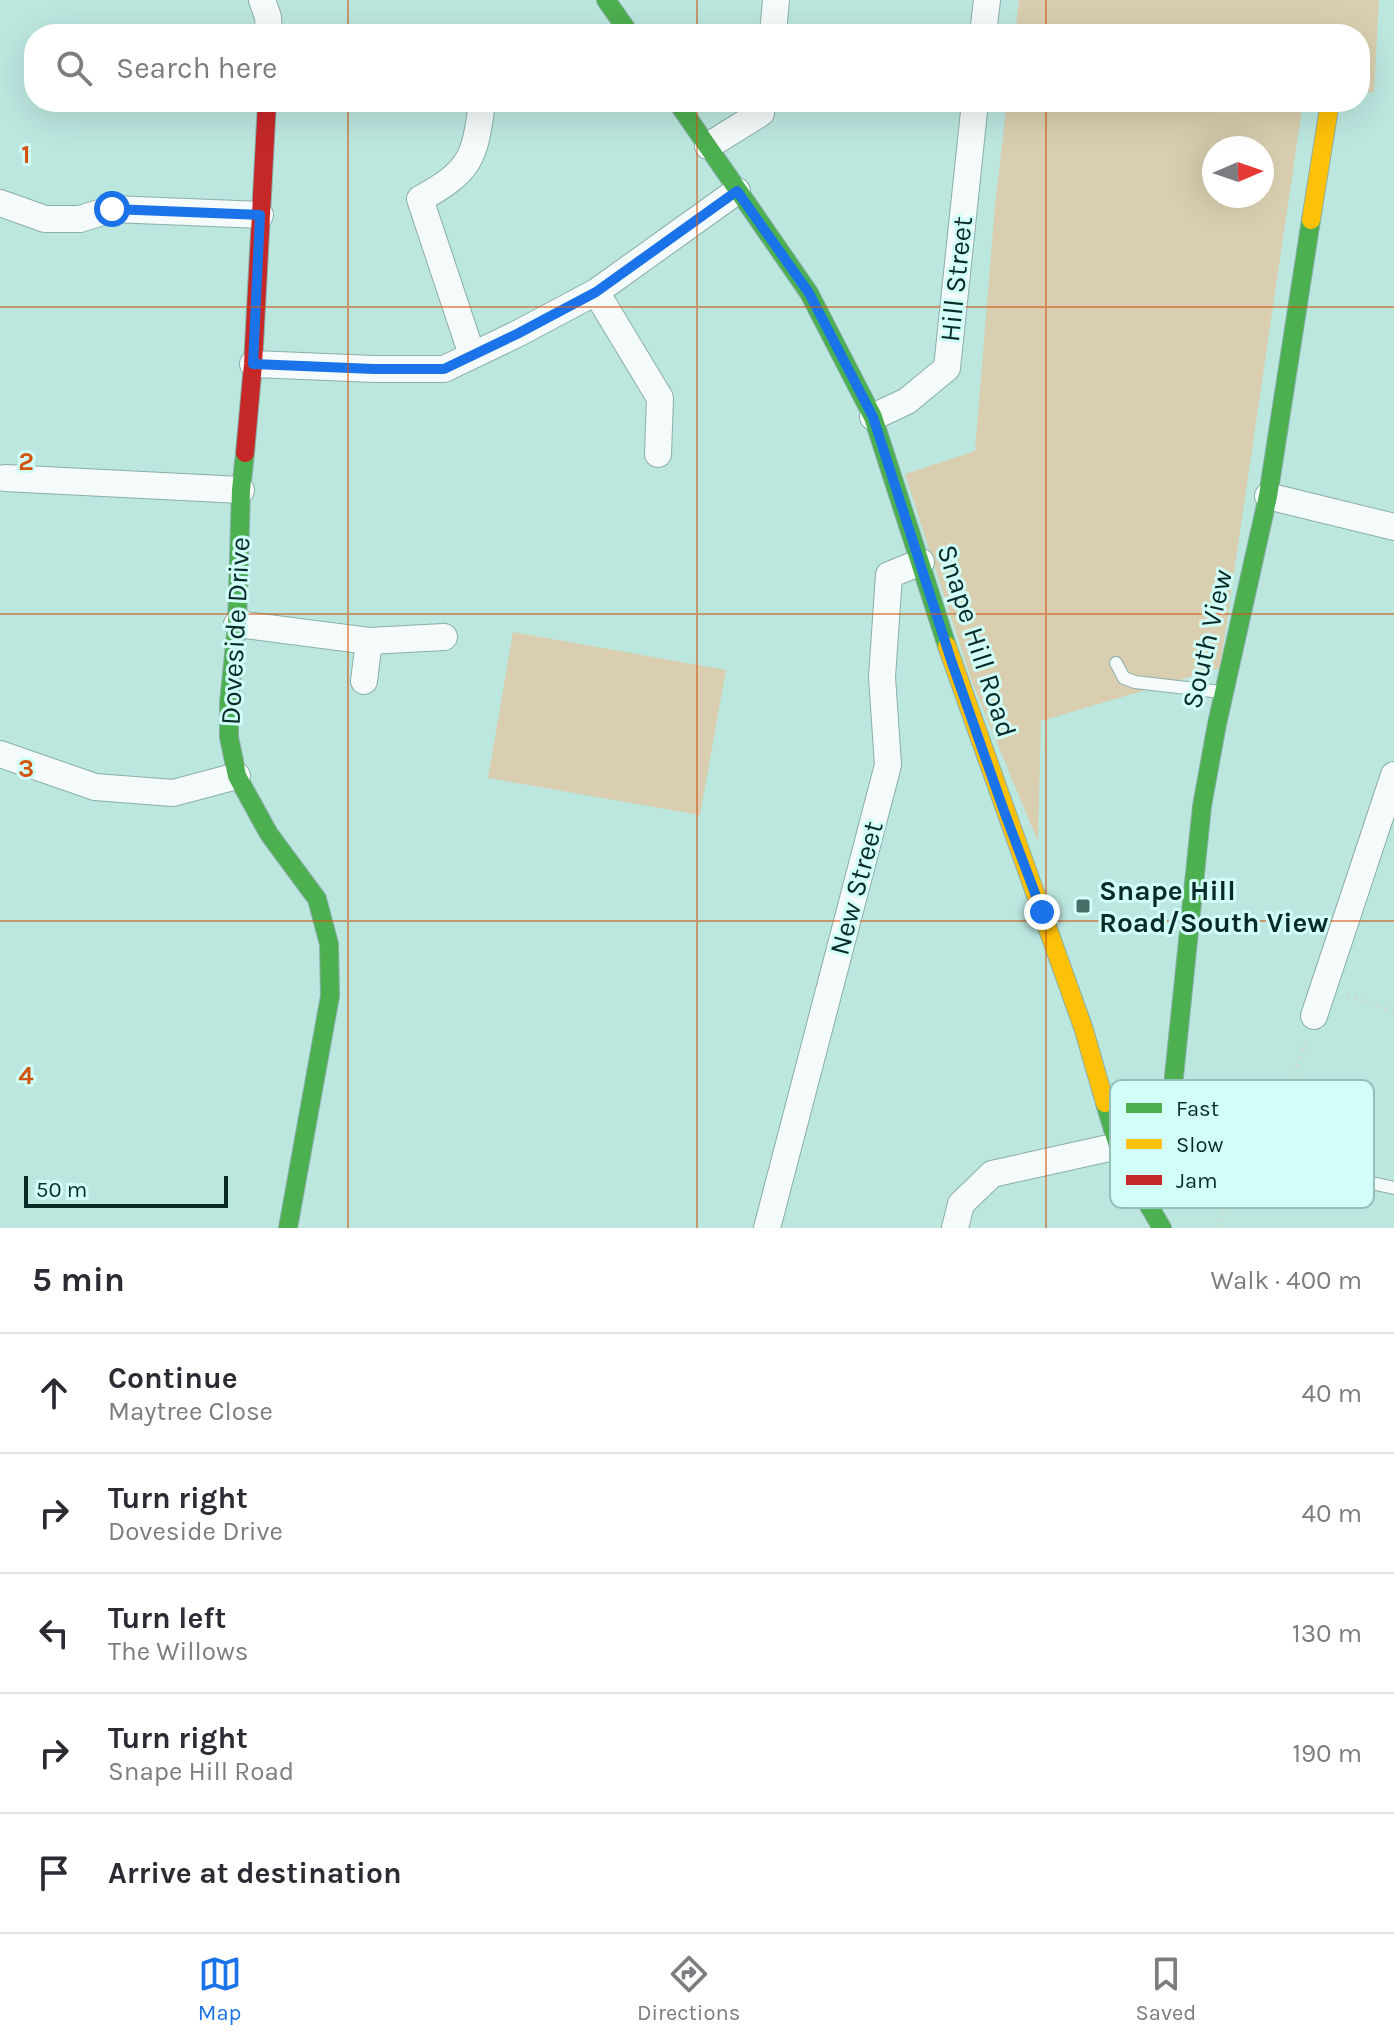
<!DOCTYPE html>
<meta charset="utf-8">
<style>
body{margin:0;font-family:Karla,sans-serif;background:#f2f2f3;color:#2b2b33}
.compass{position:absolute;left:1202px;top:136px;width:72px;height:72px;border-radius:50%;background:#fff;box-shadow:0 8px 32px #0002;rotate:88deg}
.scale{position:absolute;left:24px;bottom:20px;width:204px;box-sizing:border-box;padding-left:8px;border:4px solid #092b27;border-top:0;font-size:22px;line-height:28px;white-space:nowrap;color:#092b27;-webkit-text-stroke:6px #d1fff7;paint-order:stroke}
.stop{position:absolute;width:24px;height:24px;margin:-18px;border:6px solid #1a73e8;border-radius:50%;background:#fff}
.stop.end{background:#1a73e8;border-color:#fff;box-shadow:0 2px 8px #0008}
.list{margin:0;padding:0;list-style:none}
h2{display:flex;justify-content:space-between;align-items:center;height:104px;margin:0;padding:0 32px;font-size:34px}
h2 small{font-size:26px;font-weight:400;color:#7c7c81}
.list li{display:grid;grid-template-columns:52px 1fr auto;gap:24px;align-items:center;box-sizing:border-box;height:120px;padding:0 32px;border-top:2px solid #e1e1e2}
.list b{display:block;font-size:30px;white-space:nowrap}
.list p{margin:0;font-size:26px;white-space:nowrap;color:#7c7c81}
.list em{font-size:26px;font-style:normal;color:#7c7c81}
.icon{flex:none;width:44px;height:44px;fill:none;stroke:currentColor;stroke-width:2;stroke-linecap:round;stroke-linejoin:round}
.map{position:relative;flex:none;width:1394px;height:1228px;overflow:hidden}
.search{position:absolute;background:#fff;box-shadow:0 8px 32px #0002;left:24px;right:24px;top:24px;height:88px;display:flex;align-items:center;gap:20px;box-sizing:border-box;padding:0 28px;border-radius:32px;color:#7c7c81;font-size:30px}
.sheet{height:704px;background:#fff}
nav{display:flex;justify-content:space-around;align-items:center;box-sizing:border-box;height:112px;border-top:2px solid #e1e1e2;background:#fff;font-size:22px;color:#7c7c81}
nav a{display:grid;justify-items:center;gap:4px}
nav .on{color:#1a73e8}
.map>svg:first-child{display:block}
.green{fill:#d9cfb0;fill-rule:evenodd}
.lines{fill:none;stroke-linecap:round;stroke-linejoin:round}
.lane-casing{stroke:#8baea9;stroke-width:14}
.street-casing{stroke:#8baea9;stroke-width:28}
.fast-casing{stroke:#8baea9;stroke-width:20}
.slow-casing{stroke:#8baea9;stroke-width:20}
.jam-casing{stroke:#8baea9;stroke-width:20}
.path{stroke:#c9d8d5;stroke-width:5;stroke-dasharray:2 6;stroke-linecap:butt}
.lane{stroke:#f5fbfa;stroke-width:12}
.street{stroke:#f5fbfa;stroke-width:26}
.fast{stroke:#4caf50;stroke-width:18}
.slow{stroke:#ffc107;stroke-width:18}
.jam{stroke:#c62828;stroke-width:18}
.route{stroke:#1a73e8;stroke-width:10}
.grid{fill:none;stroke:#d2540f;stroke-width:2;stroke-opacity:0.55}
.poi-dot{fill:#476d67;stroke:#d1fff7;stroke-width:3}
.labels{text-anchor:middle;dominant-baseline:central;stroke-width:6;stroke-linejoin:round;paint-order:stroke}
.street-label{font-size:28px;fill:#092b27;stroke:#d1fff7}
.poi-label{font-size:28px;font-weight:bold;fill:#092b27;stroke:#d1fff7;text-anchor:start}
.key{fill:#d1fff7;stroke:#95bfb9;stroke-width:2}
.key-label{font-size:22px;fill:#092b27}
.grid-label{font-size:26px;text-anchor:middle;font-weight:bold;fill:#d2540f;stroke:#d1fff7;stroke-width:6;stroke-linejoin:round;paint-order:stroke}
</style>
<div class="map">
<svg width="1394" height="1228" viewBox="0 0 1394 1228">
<rect width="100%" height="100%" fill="#bbe7df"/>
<path class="green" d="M 1019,0 L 1379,0 L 1374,92 L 1360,93 L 1360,34 L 1015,34 Z
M 1007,102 L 1303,102 L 1220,668 L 1041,721 L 1038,842 L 972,682 L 905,474 L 975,451 L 995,205 ZM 1214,148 L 1262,148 L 1262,196 L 1214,196 Z
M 513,632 L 726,670 L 700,815 L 488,778 Z"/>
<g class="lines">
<g class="lane-casing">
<path id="lane" d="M 1116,663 L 1124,678 L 1135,682 L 1221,692
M 1174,1119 L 1252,1151 L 1261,1159 L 1394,1188"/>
</g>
<g class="street-casing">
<path id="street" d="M 262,0 L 268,17 L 269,34
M 773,34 L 776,0
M 983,34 L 987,0
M 708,146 L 761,113 L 762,102
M 0,203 L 45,219 L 80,219 L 112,209 L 260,215
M 596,292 L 660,398 L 658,454
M 472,355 L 420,199 C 471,171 475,158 482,102
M 253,364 L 374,369 L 444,369 L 517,334 L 596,292 L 737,191
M 873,417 L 907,401 L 947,368 L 975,102
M 5,478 L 241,490
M 1268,496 L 1394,527
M 237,624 L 369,641 L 444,637
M 364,681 L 369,641
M 0,754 L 95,787 L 173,793 L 237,776
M 1314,1016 L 1394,775
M 767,1228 L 888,765 L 882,677 L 889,575 L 921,562
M 955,1228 L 961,1204 L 992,1174 L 1118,1146"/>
</g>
<g class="fast-casing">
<path id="fast" d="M 606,0 L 630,34
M 677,102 L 809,293 L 873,417 L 947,646
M 245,453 L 241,490 L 237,624 L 229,703 L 229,737 L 237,776 L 269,834 L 317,899 L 329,944 L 330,996 L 288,1228
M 1105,1103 L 1118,1146 L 1132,1177 L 1162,1228
M 1132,1177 L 1153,1159 L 1168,1134 L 1202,806 L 1217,724 L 1268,496 L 1311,220"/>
</g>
<g class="slow-casing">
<path id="slow" d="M 1311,220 L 1330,102
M 947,646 L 1084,1030 L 1105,1103"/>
</g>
<g class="jam-casing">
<path id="jam" d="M 245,453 L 253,364 L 267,102"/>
</g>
<path class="path" d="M 1347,996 L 1394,1011
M 1273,1142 L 1307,1037
M 1219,1228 L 1236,1163"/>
<use href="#lane" class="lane"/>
<use href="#street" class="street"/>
<use href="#fast" class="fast"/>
<use href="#slow" class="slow"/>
<use href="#jam" class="jam"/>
</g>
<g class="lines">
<path class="route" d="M 112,209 L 260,215 L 253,364 L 374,369 L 444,369 L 517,334 L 596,292 L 737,191 L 809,293 L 873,417 L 951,660 L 1004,811 L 1042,912"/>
</g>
<path class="grid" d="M 348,0 L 348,34M 697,0 L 697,34M 1046,0 L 1046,34M 348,102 L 348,1228M 697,102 L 697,1228M 1046,102 L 1046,1228M 0,307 L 1394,307M 0,614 L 1394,614M 0,921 L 1394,921"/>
<rect class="poi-dot" x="1075" y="898" width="16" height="16" rx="4"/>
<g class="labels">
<g class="street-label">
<text transform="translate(956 279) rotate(-84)">Hill Street</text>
<text transform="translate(235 631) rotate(-87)">Doveside Drive</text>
<text transform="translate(1207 639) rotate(-77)">South View</text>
<text transform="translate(977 641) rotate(72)">Snape Hill Road</text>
<text transform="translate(856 888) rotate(-75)">New Street</text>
</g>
<g class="poi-label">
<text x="1099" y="890">Snape Hill<tspan x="1099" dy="32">Road/South View</tspan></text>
</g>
</g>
<rect x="1110" y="1080" width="264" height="128" rx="12" class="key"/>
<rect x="1126" y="1103" width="36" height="10" fill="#4caf50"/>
<rect x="1126" y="1139" width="36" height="10" fill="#ffc107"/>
<rect x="1126" y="1175" width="36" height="10" fill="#c62828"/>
<g class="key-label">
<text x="1176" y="1116">Fast</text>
<text x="1176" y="1152">Slow</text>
<text x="1176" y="1188">Jam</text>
</g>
<g class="grid-label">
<text x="26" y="163">1</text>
<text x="26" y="470">2</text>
<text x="26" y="777">3</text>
<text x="26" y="1084">4</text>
</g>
</svg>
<svg class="compass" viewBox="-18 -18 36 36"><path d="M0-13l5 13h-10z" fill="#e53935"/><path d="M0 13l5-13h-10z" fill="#7c7c81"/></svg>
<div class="scale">50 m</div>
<div class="stop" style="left:112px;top:209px"></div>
<div class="stop end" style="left:1042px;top:912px"></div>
<div class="search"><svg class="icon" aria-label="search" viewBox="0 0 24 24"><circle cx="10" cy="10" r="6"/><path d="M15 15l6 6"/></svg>Search here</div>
</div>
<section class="sheet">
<h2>5 min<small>Walk · 400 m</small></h2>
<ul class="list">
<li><svg class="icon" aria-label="ahead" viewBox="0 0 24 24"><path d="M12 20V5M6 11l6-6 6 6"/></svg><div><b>Continue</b><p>Maytree Close</p></div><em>40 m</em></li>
<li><svg class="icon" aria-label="right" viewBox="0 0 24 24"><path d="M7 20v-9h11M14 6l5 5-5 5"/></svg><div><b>Turn right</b><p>Doveside Drive</p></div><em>40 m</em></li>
<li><svg class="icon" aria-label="left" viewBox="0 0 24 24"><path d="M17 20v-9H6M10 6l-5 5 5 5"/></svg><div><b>Turn left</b><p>The Willows</p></div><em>130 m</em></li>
<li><svg class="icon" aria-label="right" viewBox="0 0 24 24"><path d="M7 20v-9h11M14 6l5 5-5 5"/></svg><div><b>Turn right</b><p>Snape Hill Road</p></div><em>190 m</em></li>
<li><svg class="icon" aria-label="arrive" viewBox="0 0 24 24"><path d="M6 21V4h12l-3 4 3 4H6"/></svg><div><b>Arrive at destination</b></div></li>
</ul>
</section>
<nav>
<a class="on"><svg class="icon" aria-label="map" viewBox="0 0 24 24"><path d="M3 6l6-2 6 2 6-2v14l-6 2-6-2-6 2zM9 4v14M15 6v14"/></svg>Map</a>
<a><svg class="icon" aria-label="directions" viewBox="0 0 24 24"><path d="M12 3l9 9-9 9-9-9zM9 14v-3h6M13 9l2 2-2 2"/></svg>Directions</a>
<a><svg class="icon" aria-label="saved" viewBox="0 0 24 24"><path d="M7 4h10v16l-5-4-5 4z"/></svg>Saved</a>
</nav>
